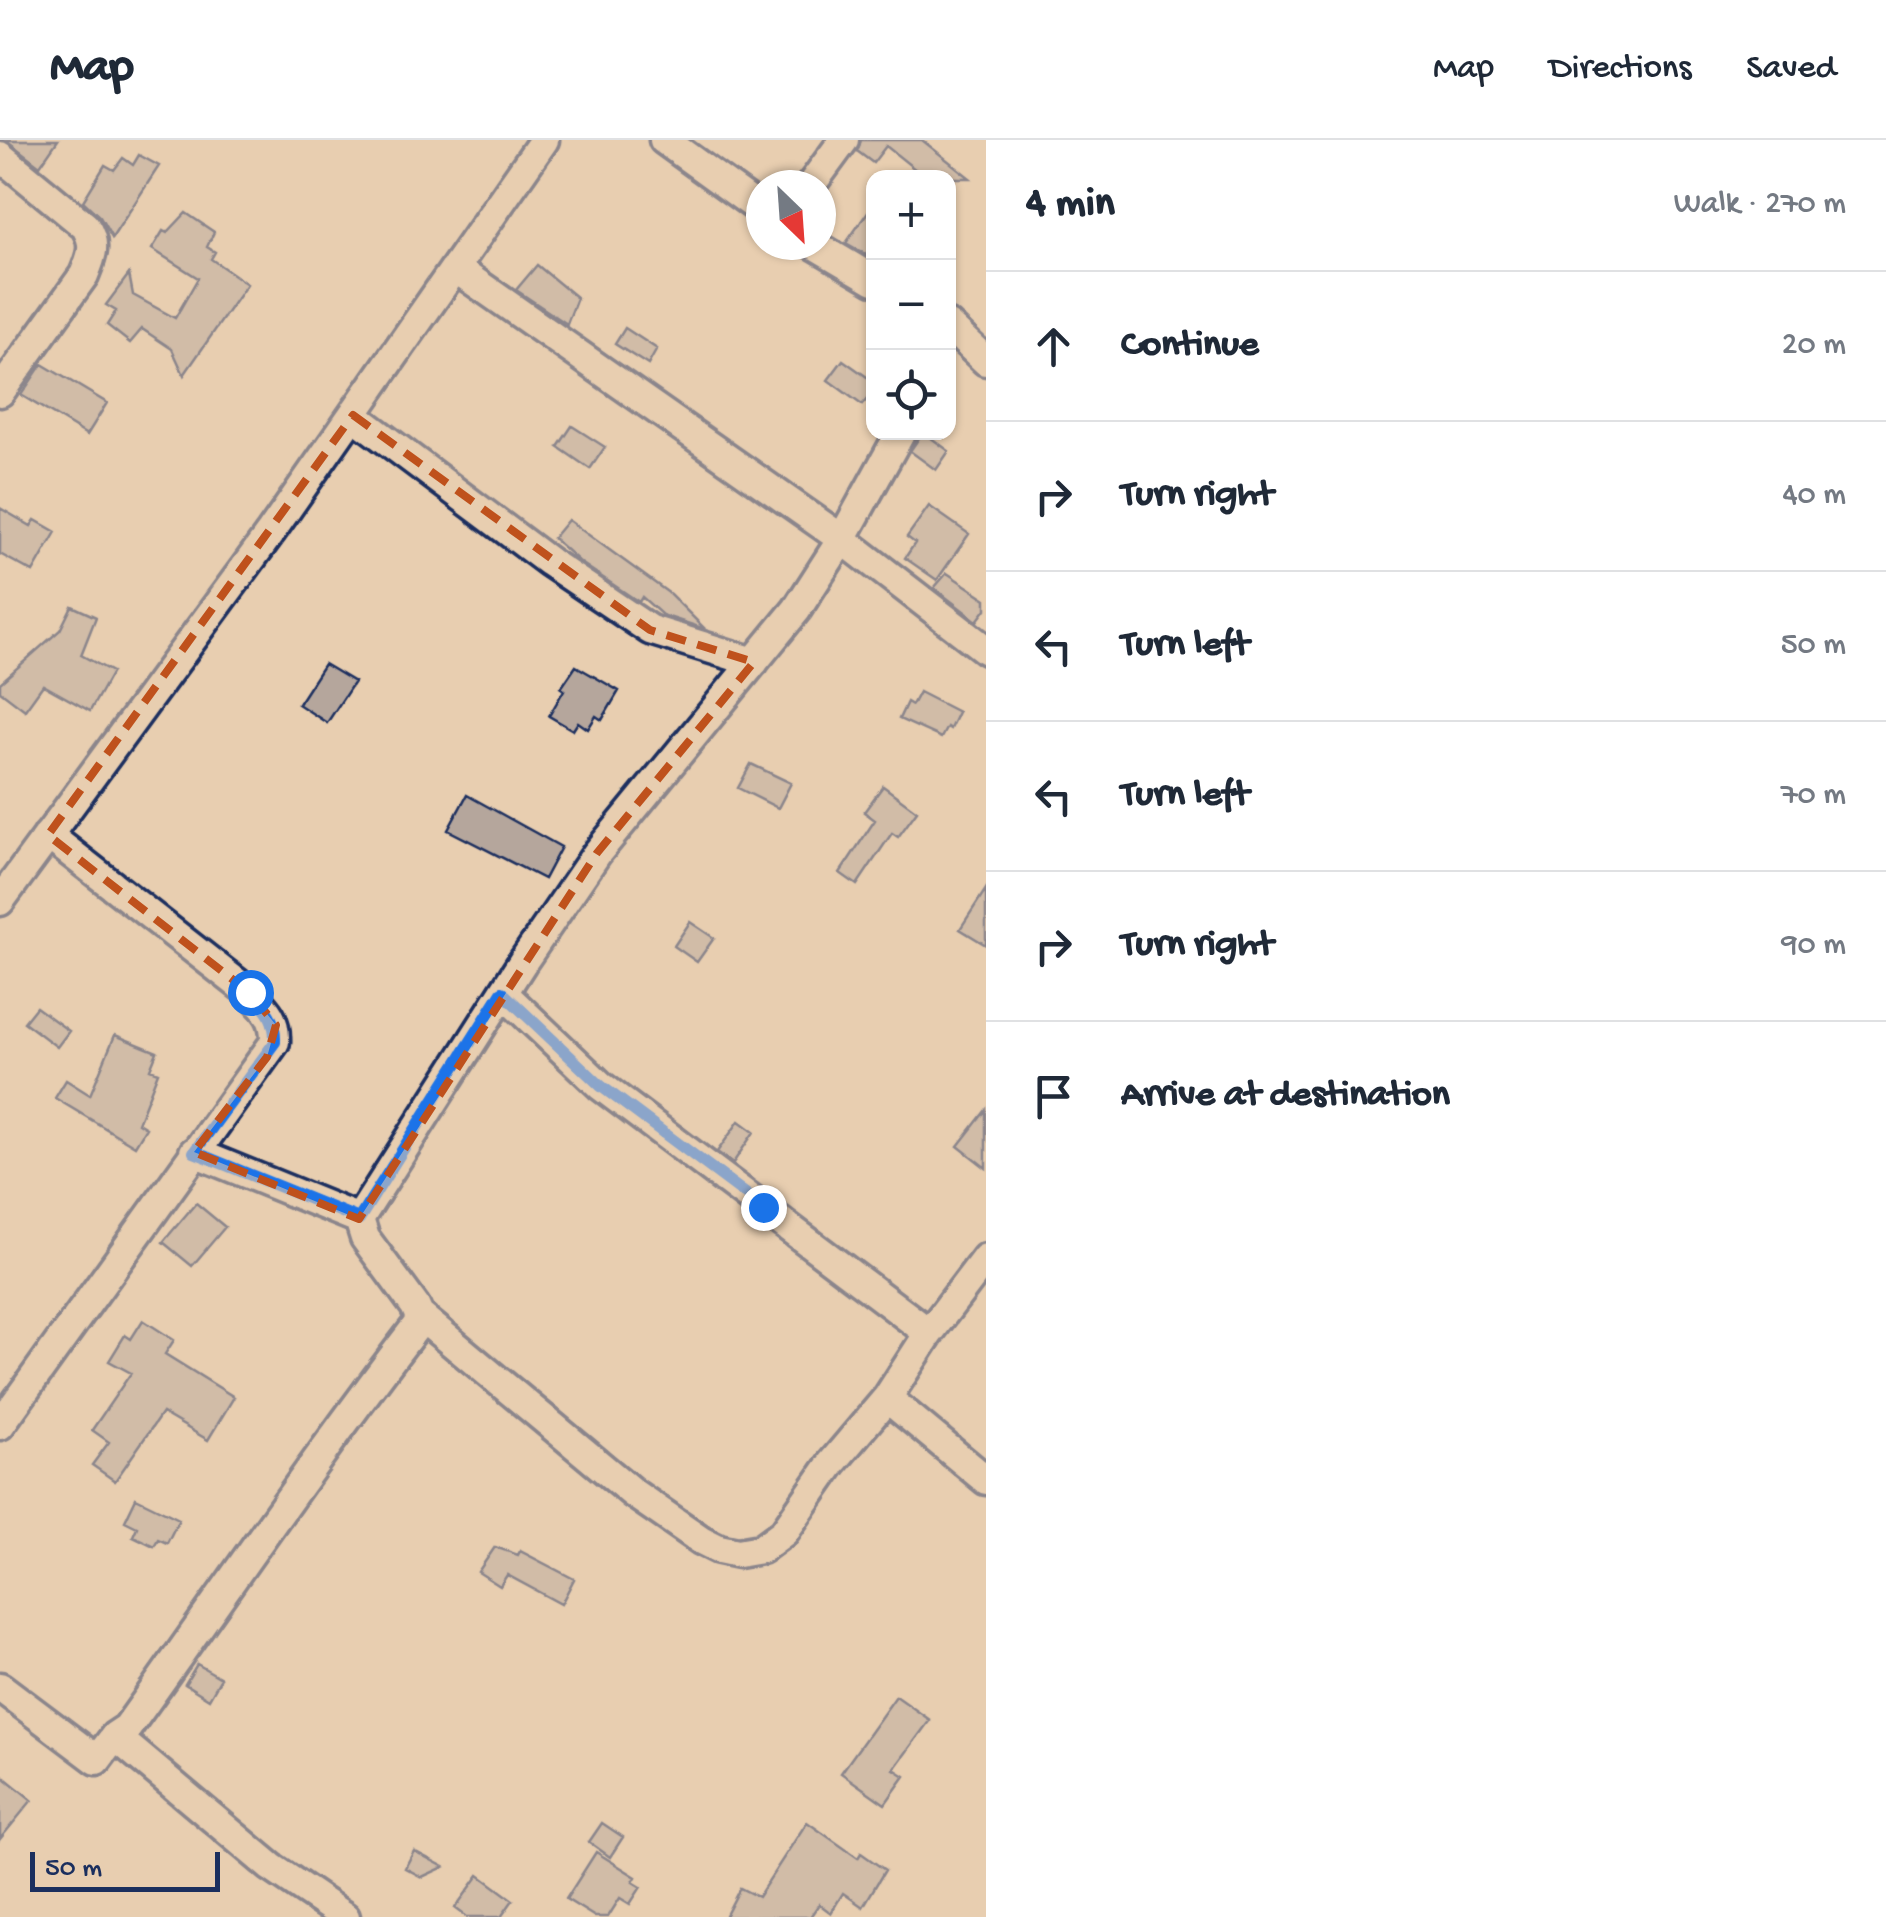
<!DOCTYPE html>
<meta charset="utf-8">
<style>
body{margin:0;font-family:"Gochi Hand",sans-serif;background:#f2f2f3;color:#1f2937}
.controls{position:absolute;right:30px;top:30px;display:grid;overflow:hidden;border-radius:20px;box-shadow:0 2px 8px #0004}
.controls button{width:90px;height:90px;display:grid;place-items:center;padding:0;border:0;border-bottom:2px solid #e0e1e3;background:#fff;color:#1f2937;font:50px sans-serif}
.compass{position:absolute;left:746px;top:30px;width:90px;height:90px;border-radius:50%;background:#fff;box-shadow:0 2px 8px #0004;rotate:155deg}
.scale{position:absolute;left:30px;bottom:25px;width:190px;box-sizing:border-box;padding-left:10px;border:5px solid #1b2f5e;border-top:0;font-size:28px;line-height:35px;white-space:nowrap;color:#1b2f5e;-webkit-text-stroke:8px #e8ceb0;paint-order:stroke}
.stop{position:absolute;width:30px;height:30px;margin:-22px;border:8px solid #1a73e8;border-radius:50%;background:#fff}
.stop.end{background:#1a73e8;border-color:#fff;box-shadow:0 2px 10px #0008}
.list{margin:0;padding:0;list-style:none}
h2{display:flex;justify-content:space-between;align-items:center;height:130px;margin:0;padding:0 40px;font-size:42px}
h2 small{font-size:32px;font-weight:400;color:#747a83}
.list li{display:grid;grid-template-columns:65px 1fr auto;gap:30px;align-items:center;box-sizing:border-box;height:150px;padding:0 40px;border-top:2px solid #e0e1e3}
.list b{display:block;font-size:38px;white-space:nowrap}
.list em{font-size:32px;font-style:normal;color:#747a83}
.icon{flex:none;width:55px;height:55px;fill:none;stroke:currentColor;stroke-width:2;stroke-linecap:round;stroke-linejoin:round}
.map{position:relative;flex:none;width:986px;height:1777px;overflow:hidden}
header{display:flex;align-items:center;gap:60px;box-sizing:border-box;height:140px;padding:0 50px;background:#fff;border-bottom:2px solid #e0e1e3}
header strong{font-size:48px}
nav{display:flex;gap:55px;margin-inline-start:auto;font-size:35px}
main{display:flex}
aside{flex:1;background:#fff}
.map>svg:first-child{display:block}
.building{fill:#b5a69c;stroke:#1b2f5e;stroke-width:2.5}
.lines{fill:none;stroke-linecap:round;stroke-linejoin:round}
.minor-casing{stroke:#1b2f5e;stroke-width:35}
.minor{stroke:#e8ceb0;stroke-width:28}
.route{stroke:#1a73e8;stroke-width:12}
.marked{fill:none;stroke:#bf511c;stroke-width:8;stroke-dasharray:20 12;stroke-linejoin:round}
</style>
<header>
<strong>Map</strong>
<nav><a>Map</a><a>Directions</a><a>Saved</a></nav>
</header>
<main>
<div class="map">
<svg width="986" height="1777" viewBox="0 0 986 1777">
<rect width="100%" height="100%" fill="#e8ceb0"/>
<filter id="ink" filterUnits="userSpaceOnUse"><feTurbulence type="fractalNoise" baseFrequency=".01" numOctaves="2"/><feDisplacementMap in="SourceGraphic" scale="20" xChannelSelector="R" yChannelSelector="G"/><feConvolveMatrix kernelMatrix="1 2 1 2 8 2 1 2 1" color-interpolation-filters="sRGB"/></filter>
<g filter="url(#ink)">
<path class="building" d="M 6,0 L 58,0 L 40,26 Z
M 861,0 L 922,0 L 970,38 L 926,38 L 886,6 L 873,23 L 857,11 Z
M 139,15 L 159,26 L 112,98 L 100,77 L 83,61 L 105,25 L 114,30 L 123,18 L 133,25 Z
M 874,63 L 874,119 L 846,103 Z
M 186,73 L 214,92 L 207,107 L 215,112 L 211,119 L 247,144 L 184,235 L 172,209 L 142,189 L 130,203 L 107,185 L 116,171 L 106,165 L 129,134 L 133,155 L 175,178 L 198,138 L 152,109 L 163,91 L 167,93 Z
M 537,125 L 577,158 L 567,184 L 516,150 Z
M 625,188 L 657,209 L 648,225 L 615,204 Z
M 843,220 L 874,242 L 874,251 L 862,265 L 828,240 Z
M 42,224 L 107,263 L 87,295 L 21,255 Z
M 572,286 L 605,307 L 590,329 L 558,307 Z
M 923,292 L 949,311 L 936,330 L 910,311 Z
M 929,366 L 969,394 L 937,440 L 905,418 L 915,403 L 907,397 Z
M 0,368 L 31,386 L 35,380 L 56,392 L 33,432 L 0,414 Z
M 568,380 L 670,454 L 705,489 L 662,475 L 642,457 L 639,462 L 581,423 L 553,398 Z
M 947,433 L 986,459 L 986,469 L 977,481 L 934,448 Z
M 72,466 L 96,477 L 81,515 L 112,532 L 90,571 L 43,545 L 25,570 L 0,551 L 0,543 L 60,490 Z
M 324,524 L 354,542 L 327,583 L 298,564 Z
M 576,526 L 619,551 L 602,580 L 596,576 L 588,589 L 578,582 L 573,590 L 549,576 L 564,550 L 561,548 Z
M 919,552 L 958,572 L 950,589 L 947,587 L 941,598 L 899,579 L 907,562 L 912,565 Z
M 751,624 L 791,643 L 778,668 L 738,648 Z
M 883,646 L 917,671 L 898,697 L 892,693 L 857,745 L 840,733 L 875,680 L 864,672 Z
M 467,655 L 561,707 L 544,739 L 448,690 Z
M 986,749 L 986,805 L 960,789 Z
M 690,782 L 714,798 L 697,822 L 674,806 Z
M 36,867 L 69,891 L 57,907 L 24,882 Z
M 115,895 L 157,912 L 150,929 L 158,932 L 138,983 L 146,988 L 135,1006 L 55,958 L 66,940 L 90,955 Z
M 986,970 L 986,1028 L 958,1006 Z
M 739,981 L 754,992 L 733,1023 L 717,1012 Z
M 196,1063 L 225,1087 L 192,1126 L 163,1102 Z
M 143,1180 L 174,1200 L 165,1214 L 234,1257 L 208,1300 L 162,1273 L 115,1341 L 92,1325 L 109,1302 L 92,1290 L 131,1233 L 109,1221 L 125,1195 L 131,1199 Z
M 136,1358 L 179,1379 L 167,1403 L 158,1399 L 154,1406 L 133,1396 L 137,1387 L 125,1381 Z
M 495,1407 L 518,1415 L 520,1411 L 574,1439 L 561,1464 L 507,1435 L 500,1446 L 478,1432 Z
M 197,1524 L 221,1538 L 209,1559 L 185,1544 Z
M 896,1556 L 930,1580 L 894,1629 L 905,1636 L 885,1664 L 841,1633 Z
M 0,1634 L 32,1660 L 0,1699 Z
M 807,1682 L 858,1718 L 861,1713 L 885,1730 L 863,1767 L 843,1753 L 831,1773 L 819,1764 L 810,1777 L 725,1777 L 740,1748 L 758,1757 Z
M 602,1683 L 623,1697 L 610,1717 L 589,1702 Z
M 414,1711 L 444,1727 L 422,1737 L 405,1728 Z
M 596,1712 L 636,1737 L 633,1742 L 641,1747 L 630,1764 L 620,1758 L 608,1777 L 595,1777 L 566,1759 Z
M 479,1735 L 513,1760 L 501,1777 L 467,1777 L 455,1768 Z"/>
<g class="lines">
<g class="minor-casing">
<path id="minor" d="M 664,0 L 761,70
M 0,16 L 85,86 C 97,104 92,116 84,135 L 0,252
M 811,45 L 844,0
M 815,105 L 874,140
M 455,128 L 842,399 L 986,510
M 948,185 L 986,221
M 353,275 L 549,422 L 650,490 L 754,522
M 0,761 L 271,392 L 544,0
M 503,853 L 601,946 L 929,1193
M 194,1012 L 359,1079
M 419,1175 L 633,1353 L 701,1400 L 719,1409 L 738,1413 L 761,1409 L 784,1392 L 832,1323 L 887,1258 L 929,1193 L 986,1118
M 887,1258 L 986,1340
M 0,1285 L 275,902 C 276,878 266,869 250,853 L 48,695
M 0,1547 L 97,1620 L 115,1596 L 127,1588 C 224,1453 317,1315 418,1184 L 419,1175 L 415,1166 L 365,1098 L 359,1079 L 522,823 L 597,713 L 797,469 L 842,399 L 901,292
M 115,1596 L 271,1727 L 345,1777"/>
</g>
<use href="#minor" class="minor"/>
</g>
</g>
<g class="lines" filter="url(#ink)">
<path class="route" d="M 250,852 C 266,869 276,878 275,902 L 194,1012 L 359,1079 L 502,852 L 601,946 L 763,1067"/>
</g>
<path d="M0 0H986V1777H0ZM 353,275 L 650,490 L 754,522 L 597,713 L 359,1079 L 194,1012 L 267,917 L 276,885 L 250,853 L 48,695 Z" fill="#e8ceb0" fill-opacity=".55" fill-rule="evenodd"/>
<path class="marked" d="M 353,275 L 650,490 L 754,522 L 597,713 L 359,1079 L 194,1012 L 267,917 L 276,885 L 250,853 L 48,695 Z"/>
</svg>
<div class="controls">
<button>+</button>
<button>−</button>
<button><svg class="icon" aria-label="locate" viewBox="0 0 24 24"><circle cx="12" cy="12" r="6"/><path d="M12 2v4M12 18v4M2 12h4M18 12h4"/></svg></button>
</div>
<svg class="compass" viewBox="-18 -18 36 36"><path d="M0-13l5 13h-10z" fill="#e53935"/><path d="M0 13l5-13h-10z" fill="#747a83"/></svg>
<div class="scale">50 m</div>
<div class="stop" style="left:250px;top:852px"></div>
<div class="stop end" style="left:763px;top:1067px"></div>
</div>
<aside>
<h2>4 min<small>Walk · 270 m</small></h2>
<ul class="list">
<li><svg class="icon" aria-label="ahead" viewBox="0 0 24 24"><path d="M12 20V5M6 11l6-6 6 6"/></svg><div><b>Continue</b></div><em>20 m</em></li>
<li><svg class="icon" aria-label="right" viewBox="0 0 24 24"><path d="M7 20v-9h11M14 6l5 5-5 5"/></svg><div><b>Turn right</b></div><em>40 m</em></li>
<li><svg class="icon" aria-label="left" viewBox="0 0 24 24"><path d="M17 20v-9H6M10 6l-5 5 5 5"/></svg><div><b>Turn left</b></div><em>50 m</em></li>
<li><svg class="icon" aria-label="left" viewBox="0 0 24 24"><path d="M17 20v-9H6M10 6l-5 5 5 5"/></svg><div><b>Turn left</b></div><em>70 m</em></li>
<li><svg class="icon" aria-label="right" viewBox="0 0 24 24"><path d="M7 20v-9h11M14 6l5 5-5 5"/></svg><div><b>Turn right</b></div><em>90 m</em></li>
<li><svg class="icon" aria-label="arrive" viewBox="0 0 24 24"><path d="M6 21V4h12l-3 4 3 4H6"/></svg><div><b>Arrive at destination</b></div></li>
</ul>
</aside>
</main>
